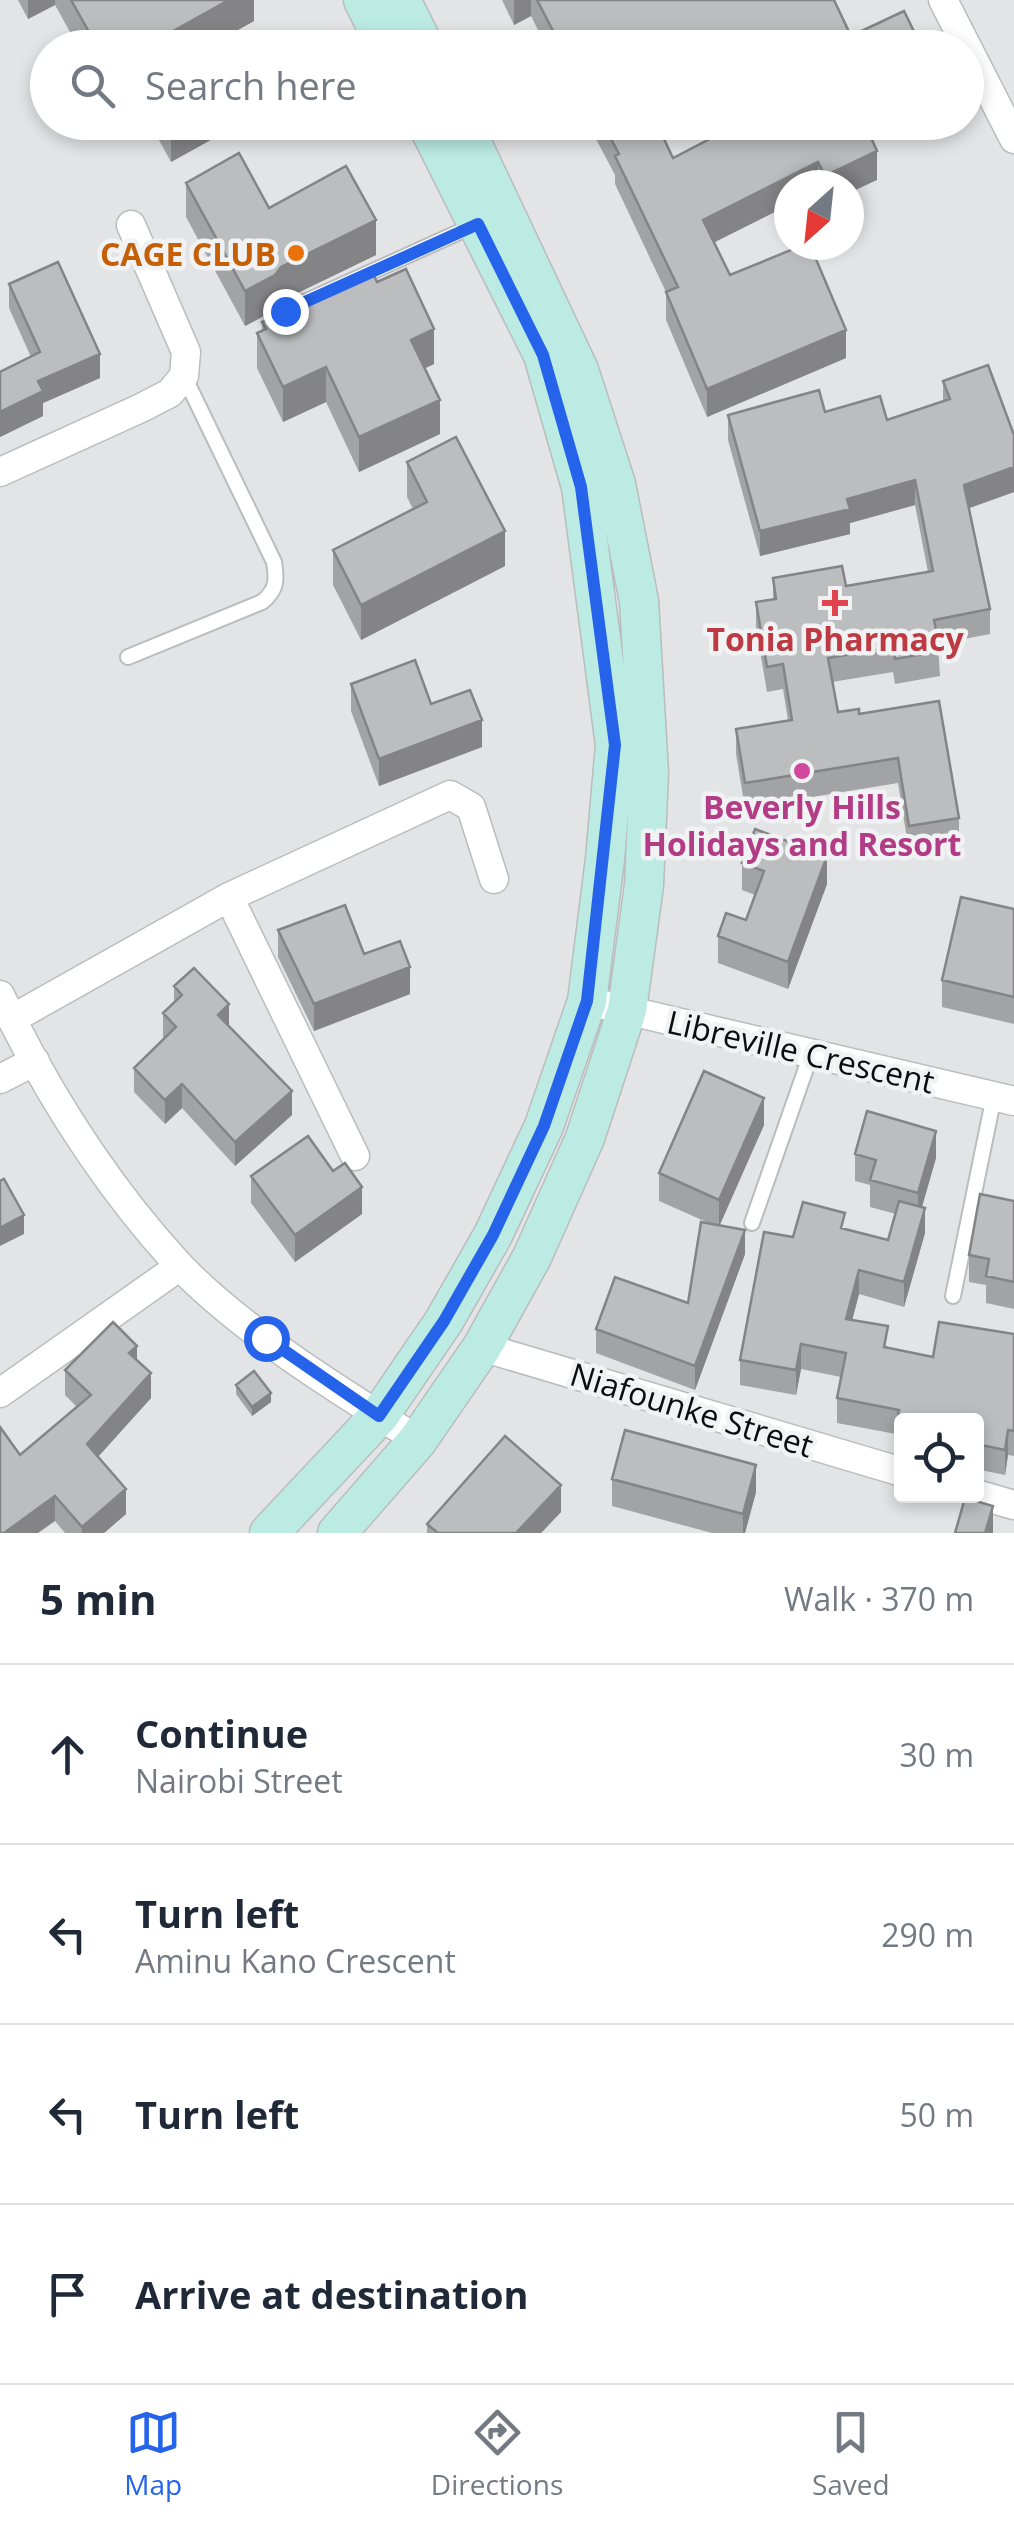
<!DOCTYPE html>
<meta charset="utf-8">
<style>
body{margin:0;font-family:"Open Sans",sans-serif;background:#f6f6f7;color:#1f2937}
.controls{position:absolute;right:30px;bottom:30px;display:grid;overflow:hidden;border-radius:10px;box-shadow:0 5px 15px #0003}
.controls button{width:90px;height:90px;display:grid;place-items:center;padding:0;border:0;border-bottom:2px solid #e0e1e3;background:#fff;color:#1f2937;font:50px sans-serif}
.compass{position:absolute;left:774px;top:170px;width:90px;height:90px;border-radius:50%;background:#fff;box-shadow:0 5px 15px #0003;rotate:207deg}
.stop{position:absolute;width:30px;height:30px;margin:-22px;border:8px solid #2563eb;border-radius:50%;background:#fff}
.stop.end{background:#2563eb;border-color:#fff;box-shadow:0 2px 10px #0008}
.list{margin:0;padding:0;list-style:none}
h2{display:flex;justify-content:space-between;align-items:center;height:130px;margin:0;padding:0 40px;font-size:42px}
h2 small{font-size:32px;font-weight:400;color:#747a83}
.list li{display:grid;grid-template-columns:65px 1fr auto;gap:30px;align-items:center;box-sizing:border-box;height:180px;padding:0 40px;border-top:2px solid #e0e1e3}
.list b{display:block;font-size:38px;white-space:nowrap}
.list p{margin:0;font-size:32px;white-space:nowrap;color:#747a83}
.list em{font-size:32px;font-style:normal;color:#747a83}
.icon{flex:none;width:55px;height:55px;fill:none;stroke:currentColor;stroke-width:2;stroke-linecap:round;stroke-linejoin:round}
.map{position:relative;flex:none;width:1014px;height:1533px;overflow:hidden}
.search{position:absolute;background:#fff;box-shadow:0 5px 15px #0003;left:30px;right:30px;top:30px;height:110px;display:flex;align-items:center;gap:25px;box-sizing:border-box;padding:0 35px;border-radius:55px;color:#747a83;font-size:38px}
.sheet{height:850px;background:#fff}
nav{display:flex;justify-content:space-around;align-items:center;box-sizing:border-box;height:140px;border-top:2px solid #e0e1e3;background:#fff;font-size:28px;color:#747a83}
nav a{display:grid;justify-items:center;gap:5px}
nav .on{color:#2563eb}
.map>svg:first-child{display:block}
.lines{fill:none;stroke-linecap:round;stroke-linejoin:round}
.lane-casing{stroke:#babcbd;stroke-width:18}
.street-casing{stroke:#babcbd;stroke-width:31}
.secondary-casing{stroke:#babcbd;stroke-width:41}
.lane{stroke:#fff;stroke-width:14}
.street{stroke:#fff;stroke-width:28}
.secondary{stroke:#bbebe3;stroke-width:38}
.wall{fill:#a2a3a4}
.shaded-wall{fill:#848486}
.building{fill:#bcbdbf;stroke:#848486;stroke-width:2.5}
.route{stroke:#2563eb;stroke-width:12}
.food-dot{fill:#e8710a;stroke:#f0f2f3;stroke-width:4}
.health-dot{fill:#e0444e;stroke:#f0f2f3;stroke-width:4}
.hotel-dot{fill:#d1479c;stroke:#f0f2f3;stroke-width:4}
.labels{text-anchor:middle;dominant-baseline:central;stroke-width:9;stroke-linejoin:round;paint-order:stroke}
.food-label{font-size:32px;font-weight:bold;fill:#c56008;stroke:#f0f2f3;text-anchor:end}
.health-label{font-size:32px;font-weight:bold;fill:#be3a42;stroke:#f0f2f3}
.hotel-label{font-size:32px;font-weight:bold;fill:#b23c85;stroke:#f0f2f3}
.street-label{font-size:32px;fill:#0c0c0d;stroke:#f0f2f3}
</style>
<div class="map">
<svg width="1014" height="1533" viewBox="0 0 1014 1533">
<rect width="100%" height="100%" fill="#e3e4e6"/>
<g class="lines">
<g class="lane-casing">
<path id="lane" d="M 285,311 L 477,224
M 128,657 L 262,602 C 277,590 277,580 274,562 L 184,376
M 752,1223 L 811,1054
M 953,1296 L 994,1096"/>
</g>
<g class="street-casing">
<path id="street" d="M 943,0 L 1014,139
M 0,472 L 141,408 L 170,393 L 184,376 L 186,352 L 131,225
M 229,897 L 355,1156
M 0,995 C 46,1091 105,1184 177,1263 C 239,1329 341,1392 418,1440
M 587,1001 L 1014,1101
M 12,1019 L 229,897 L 450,795 L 471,807 L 494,879
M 0,1079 L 35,1061
M 482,1347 L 902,1472
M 0,1393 L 180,1266
M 976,1494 L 1014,1505"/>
</g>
<g class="secondary-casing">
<path id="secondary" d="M 363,0 L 387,48
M 401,0 L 425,48
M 269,1533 L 379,1416 L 444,1321 L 493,1235 L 544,1126 L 587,1001 L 605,859 L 615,745 L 581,487 L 543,355 L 426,122
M 337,1533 L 418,1440 L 482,1347 L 532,1257 L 585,1138 L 627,1010 L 644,885 L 649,773 L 639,601 L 616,484 L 579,370 L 462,122"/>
</g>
<use href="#lane" class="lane"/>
<use href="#street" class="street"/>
<use href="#secondary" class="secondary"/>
</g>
<path class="wall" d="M 18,0 L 254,0 L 254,21 L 210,45 L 262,48 L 79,48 L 55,5 L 28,19 Z
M 502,0 L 834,0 L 851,36 L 922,48 L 547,48 L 531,16 L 514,25 Z
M 149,122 L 243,122 L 171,162 Z
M 587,122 L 656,122 L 673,158 L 716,136 L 709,122 L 871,122 L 865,125 L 877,180 L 849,185 L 789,185 L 714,243 L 730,275 L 846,358 L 707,417 L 666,320 L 666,292 L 615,184 L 615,175 Z
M 186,183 L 269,208 L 376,255 L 281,301 L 275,310 L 245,326 L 186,217 Z
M 377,282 L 434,364 L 425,368 L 440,434 L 359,472 L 326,402 L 283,422 L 257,368 L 257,333 L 262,331 L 262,322 Z
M 9,284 L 100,378 L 43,403 L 43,416 L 0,437 L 0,372 L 31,357 L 9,308 Z
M 943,381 L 1014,435 L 1014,492 L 969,508 L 990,609 L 990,634 L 938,644 L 940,676 L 895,684 L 893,672 L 832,682 L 838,712 L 859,714 L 959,818 L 959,843 L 909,851 L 898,783 L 745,808 L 736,754 L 736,729 L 788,720 L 783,689 L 767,692 L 756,627 L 756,602 L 773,600 L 773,578 L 846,586 L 928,572 L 915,505 L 850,523 L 850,534 L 760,556 L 728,440 L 728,415 L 825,412 L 887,420 L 943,401 Z
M 407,462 L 505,566 L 361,640 L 333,585 L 333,550 L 413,509 L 407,497 Z
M 351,684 L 482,747 L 379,786 L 351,711 Z
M 742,863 L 827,884 L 788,989 L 718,963 L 718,936 L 746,920 L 755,895 L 742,890 Z
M 1014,909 L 1014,1024 L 942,1007 L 942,980 Z
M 278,930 L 364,954 L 410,994 L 314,1031 L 278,957 Z
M 174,986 L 229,1026 L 292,1115 L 235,1166 L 182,1108 L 165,1124 L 134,1092 L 134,1068 L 164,1039 L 163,1037 L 163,1013 L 174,1003 Z
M 764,1125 L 719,1225 L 745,1254 L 695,1390 L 596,1353 L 596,1329 L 688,1303 L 711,1224 L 659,1201 L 659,1173 Z
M 855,1154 L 936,1158 L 922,1207 L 925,1233 L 904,1307 L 859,1294 L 852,1320 L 888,1347 L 933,1357 L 1014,1334 L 1014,1456 L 1008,1455 L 1005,1475 L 976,1469 L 976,1420 L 902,1420 L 902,1452 L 896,1451 L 896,1434 L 837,1423 L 837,1398 L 841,1377 L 801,1369 L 796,1395 L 740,1385 L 740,1360 L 793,1237 L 845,1229 L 888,1240 L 896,1214 L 870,1207 L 870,1185 L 855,1181 Z
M 251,1176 L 362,1214 L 295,1262 L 251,1203 Z
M 1014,1201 L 1014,1309 L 986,1303 L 986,1285 L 969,1282 L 969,1255 Z
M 137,1360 L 151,1398 L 98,1457 L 126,1514 L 104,1533 L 65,1533 L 55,1521 L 20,1455 L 77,1407 L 65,1395 L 65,1370 Z
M 236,1385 L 271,1402 L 252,1416 L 236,1394 Z
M 612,1479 L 756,1492 L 745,1533 L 712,1533 L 612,1506 Z
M 561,1512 L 541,1533 L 427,1533 L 427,1524 Z"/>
<path class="shaded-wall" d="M 28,0 L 55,0 L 55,5 L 28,19 Z
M 229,0 L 254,0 L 254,21 L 206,48 L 146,46 Z
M 514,0 L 531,0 L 531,16 L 514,25 Z
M 180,122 L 243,122 L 171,162 L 171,127 Z
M 877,151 L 877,180 L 849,193 L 849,185 L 825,185 L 825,176 Z
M 818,162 L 818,185 L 789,185 L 789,205 L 703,248 L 703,220 Z
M 376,220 L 376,255 L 281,301 L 275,310 L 245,326 L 245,291 L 281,267 Z
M 434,329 L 434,364 L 411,375 L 411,340 Z
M 846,330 L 846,358 L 707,417 L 707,389 Z
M 100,354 L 100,378 L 43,403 L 43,416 L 0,437 L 0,412 L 38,381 Z
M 326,367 L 326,402 L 283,422 L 283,387 Z
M 440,400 L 440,434 L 359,472 L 359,437 Z
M 1014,467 L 1014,492 L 964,510 L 964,485 Z
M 915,480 L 915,505 L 850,523 L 850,534 L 760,556 L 760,531 L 847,499 Z
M 505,531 L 505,566 L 361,640 L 361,605 Z
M 482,720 L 482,747 L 379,786 L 379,759 Z
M 827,856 L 827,884 L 788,989 L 788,962 Z
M 410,967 L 410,994 L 314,1031 L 314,1004 Z
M 229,1004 L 229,1028 L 218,1015 Z
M 182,1084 L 182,1108 L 165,1124 L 165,1100 Z
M 292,1091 L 292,1115 L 235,1166 L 235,1142 Z
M 764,1098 L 764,1125 L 719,1227 L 719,1200 Z
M 936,1131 L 936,1158 L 918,1220 L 918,1193 Z
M 362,1187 L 362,1214 L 295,1262 L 295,1235 Z
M 925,1208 L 925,1233 L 904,1307 L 904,1282 Z
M 24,1215 L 24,1234 L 0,1246 L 0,1228 Z
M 745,1230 L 745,1254 L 695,1390 L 695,1366 Z
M 859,1270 L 859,1294 L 846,1344 L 846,1319 Z
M 801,1344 L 801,1369 L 796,1395 L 796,1370 Z
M 137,1346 L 137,1371 L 129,1353 Z
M 151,1373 L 151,1398 L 87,1469 L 87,1444 Z
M 271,1393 L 271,1402 L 252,1416 L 252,1407 Z
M 1008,1430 L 1008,1455 L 1005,1475 L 1005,1450 Z
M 756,1465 L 756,1492 L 745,1533 L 743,1533 L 743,1514 Z
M 561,1485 L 561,1512 L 541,1533 L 516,1533 Z
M 126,1489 L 126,1514 L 104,1533 L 82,1533 L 82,1527 Z
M 55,1496 L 55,1521 L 38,1533 L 4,1533 Z
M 993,1506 L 993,1533 L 985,1533 Z"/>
<path class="building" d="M 71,0 L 229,0 L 146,46 L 261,45 L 262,48 L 98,48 Z
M 537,0 L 834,0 L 851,36 L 904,11 L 922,48 L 562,48 Z
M 602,122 L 656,122 L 673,158 L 727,130 L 723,122 L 864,122 L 877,151 L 825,176 L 818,162 L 703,220 L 730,275 L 803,245 L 810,245 L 846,330 L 707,389 L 666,292 L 678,287 L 615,156 L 619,154 Z
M 239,153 L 269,208 L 346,166 L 376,220 L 281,267 L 275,275 L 245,291 L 186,183 Z
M 58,262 L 100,354 L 38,381 L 43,391 L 0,412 L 0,372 L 40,352 L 9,284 Z
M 406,269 L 434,329 L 411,340 L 440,400 L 359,437 L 326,367 L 283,387 L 257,333 L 266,329 L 262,322 L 372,272 L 377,282 Z
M 988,365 L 1014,435 L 1014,467 L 964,485 L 990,609 L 934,620 L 940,651 L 895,659 L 893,647 L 828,658 L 838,712 L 859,709 L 859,714 L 939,701 L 959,818 L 909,826 L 898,758 L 745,783 L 736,729 L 792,720 L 783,664 L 767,667 L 756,602 L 776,599 L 773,578 L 842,566 L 846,586 L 933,571 L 915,480 L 847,499 L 850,509 L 760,531 L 728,415 L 819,390 L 825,412 L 880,396 L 887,420 L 950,399 L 943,381 Z
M 456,437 L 505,531 L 361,605 L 333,550 L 427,502 L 407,462 Z
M 415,660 L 431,704 L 470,690 L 482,720 L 379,759 L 351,684 Z
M 755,829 L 827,856 L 788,962 L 718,936 L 726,913 L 746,920 L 764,871 L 742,863 Z
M 961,897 L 1014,909 L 1014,997 L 942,980 Z
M 345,905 L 364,954 L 400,941 L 410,967 L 314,1004 L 278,930 Z
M 194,968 L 229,1004 L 218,1015 L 292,1091 L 235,1142 L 182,1084 L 165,1100 L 134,1068 L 176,1027 L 163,1013 L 182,995 L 174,986 Z
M 704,1071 L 764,1098 L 719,1200 L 659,1173 Z
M 867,1111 L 936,1131 L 918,1193 L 870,1180 L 876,1160 L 855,1154 Z
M 308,1136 L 333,1171 L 345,1163 L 362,1187 L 295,1235 L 251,1176 Z
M 4,1179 L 24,1215 L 0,1228 L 0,1181 Z
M 980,1194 L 1014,1201 L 1014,1282 L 986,1276 L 989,1259 L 969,1255 Z
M 899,1201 L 925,1208 L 904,1282 L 859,1270 L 846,1319 L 888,1326 L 884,1347 L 933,1357 L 939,1322 L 1014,1334 L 1014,1431 L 1008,1430 L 1005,1450 L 976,1444 L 976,1420 L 902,1420 L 902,1427 L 896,1426 L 899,1410 L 837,1398 L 846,1353 L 801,1344 L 796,1370 L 740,1360 L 764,1232 L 793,1237 L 803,1202 L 845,1213 L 841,1228 L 888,1240 Z
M 701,1222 L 745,1230 L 695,1366 L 596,1329 L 615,1277 L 688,1303 Z
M 113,1322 L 137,1346 L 129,1353 L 151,1373 L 87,1444 L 126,1489 L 82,1527 L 55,1496 L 4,1533 L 0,1533 L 0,1427 L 20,1455 L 91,1395 L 65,1370 Z
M 254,1371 L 271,1393 L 252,1407 L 236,1385 Z
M 625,1430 L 756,1465 L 743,1514 L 612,1479 Z
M 505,1436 L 561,1485 L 516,1533 L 438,1533 L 427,1524 Z
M 965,1498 L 993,1506 L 985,1533 L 955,1533 Z"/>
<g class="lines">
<path class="route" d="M 266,1338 L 379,1416 L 444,1321 L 493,1235 L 544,1126 L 587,1001 L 615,745 L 581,487 L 543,355 L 478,224 L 285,311"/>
</g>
<circle class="food-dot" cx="296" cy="253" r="10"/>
<path class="health-dot" d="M830 588h10v10h10v10h-10v10h-10v-10h-10v-10h10z"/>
<circle class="hotel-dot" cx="802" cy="771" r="10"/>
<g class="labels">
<g class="food-label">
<text x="276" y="253">CAGE CLUB</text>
</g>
<g class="health-label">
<text x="835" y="638">Tonia Pharmacy</text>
</g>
<g class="hotel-label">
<text x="802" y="806">Beverly Hills<tspan x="802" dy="37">Holidays and Resort</tspan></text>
</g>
<g class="street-label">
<text transform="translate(801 1051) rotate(13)">Libreville Crescent</text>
<text transform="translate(692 1409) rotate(17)">Niafounke Street</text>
</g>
</g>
</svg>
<div class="controls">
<button><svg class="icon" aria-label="locate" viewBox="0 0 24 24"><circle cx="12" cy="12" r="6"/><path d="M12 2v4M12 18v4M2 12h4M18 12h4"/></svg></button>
</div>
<svg class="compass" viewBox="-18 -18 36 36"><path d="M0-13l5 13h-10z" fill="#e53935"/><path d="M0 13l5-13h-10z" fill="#747a83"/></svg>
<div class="stop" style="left:266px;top:1338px"></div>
<div class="stop end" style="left:285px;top:311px"></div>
<div class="search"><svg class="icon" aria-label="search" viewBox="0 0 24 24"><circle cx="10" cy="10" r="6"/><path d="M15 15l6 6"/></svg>Search here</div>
</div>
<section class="sheet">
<h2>5 min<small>Walk · 370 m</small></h2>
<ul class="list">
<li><svg class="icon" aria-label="ahead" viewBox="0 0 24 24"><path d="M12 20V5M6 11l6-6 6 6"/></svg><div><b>Continue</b><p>Nairobi Street</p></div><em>30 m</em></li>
<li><svg class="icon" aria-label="left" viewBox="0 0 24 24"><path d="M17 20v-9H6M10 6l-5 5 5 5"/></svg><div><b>Turn left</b><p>Aminu Kano Crescent</p></div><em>290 m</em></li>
<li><svg class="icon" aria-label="left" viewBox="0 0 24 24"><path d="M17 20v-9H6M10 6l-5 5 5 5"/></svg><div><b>Turn left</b></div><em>50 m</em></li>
<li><svg class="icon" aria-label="arrive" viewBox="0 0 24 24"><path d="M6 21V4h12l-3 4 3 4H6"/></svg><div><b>Arrive at destination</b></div></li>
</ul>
</section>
<nav>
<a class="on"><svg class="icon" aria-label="map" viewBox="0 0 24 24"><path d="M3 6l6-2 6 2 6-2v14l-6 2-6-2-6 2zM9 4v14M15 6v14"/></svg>Map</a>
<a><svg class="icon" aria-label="directions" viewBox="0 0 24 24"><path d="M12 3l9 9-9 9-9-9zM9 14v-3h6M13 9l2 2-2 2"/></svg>Directions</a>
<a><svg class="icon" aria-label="saved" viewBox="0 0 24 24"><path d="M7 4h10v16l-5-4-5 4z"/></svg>Saved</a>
</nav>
